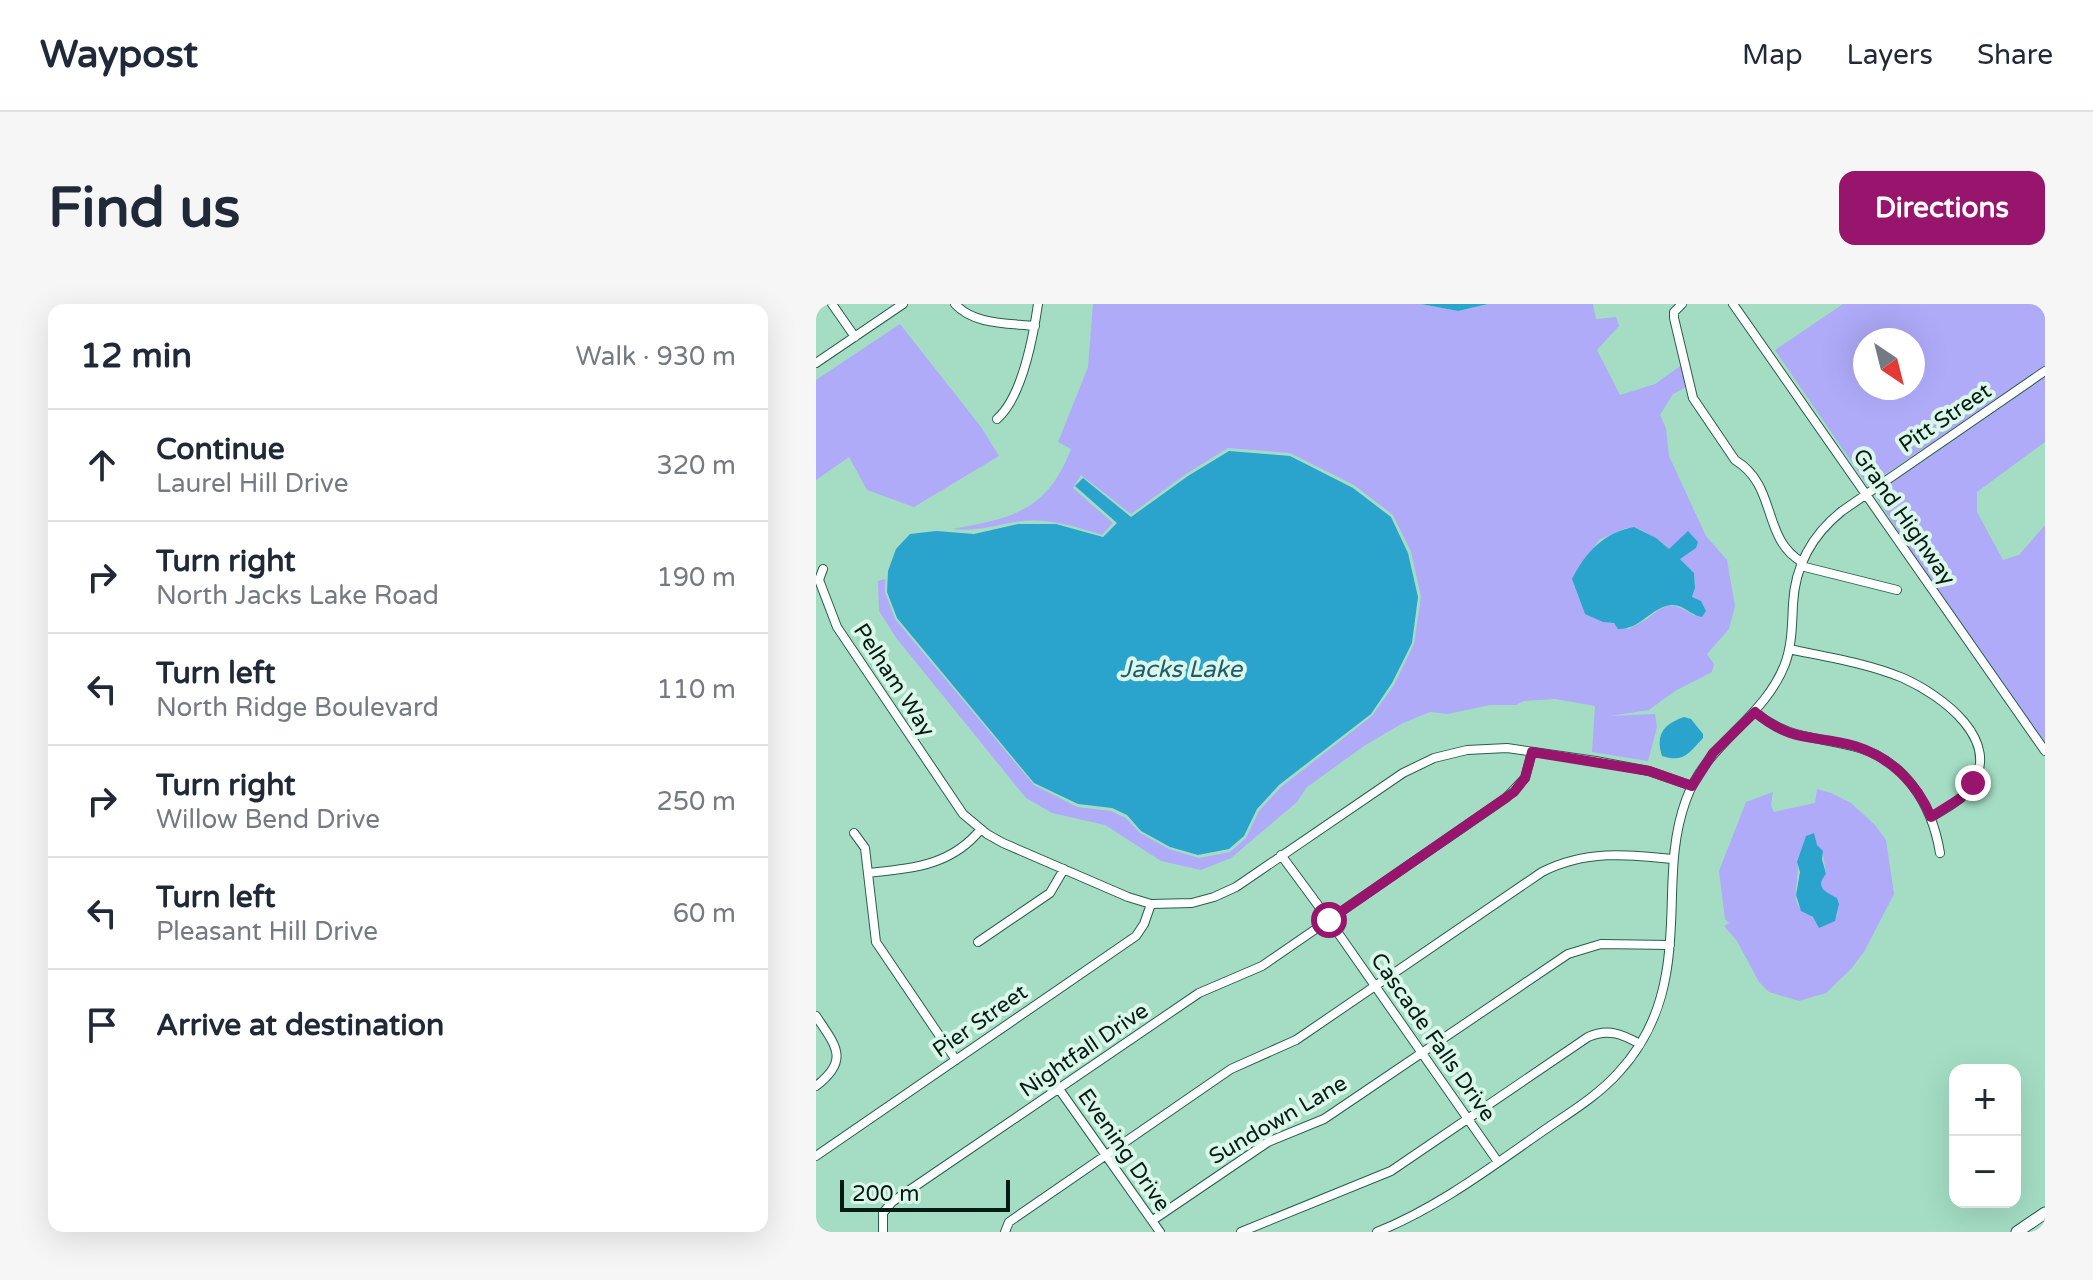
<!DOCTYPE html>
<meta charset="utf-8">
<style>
body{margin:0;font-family:"Varela Round",sans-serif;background:#f6f6f7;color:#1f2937}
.controls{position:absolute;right:24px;bottom:24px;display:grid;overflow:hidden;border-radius:16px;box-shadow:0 8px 32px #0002}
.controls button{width:72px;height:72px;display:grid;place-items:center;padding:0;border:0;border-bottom:2px solid #e0e1e3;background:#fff;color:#1f2937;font:40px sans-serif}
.compass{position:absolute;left:1037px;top:24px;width:72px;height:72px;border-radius:50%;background:#fff;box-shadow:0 8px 32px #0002;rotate:145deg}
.scale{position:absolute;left:24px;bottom:20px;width:170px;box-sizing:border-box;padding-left:8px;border:4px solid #051b13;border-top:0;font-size:22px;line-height:28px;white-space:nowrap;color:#051b13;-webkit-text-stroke:6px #dbf7ea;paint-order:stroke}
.stop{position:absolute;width:24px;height:24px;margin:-18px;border:6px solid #97156c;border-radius:50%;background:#fff}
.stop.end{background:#97156c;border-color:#fff;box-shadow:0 2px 8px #0008}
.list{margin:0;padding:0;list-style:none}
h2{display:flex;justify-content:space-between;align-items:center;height:104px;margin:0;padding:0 32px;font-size:34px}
h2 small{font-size:26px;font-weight:400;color:#747a83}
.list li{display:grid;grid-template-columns:52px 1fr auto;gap:24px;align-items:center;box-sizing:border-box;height:112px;padding:0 32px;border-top:2px solid #e0e1e3}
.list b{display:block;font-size:30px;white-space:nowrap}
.list p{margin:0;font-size:26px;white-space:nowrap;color:#747a83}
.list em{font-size:26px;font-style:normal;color:#747a83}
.icon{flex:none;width:44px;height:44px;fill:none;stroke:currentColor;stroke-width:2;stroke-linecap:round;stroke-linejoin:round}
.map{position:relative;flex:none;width:1229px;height:928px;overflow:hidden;border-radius:16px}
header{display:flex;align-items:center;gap:48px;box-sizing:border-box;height:112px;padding:0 40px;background:#fff;border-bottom:2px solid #e0e1e3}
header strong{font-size:38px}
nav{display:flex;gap:44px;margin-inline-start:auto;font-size:28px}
.intro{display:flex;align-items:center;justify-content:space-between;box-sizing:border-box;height:192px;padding:0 48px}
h1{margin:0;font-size:56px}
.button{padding:20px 36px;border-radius:16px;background:#97156c;color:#fff;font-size:28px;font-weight:700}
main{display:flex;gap:48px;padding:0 48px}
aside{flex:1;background:#fff;border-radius:16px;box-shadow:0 8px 32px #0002}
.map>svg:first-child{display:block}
.green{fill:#afabf9;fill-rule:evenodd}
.water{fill:#2aa4cd}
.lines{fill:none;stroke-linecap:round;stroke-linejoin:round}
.minor-casing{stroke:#285f4b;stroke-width:10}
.major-casing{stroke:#285f4b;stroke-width:13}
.minor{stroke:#fff;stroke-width:8}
.major{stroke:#fff;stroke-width:11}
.route{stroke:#97156c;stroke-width:10}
.labels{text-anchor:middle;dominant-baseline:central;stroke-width:8;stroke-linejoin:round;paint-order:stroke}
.street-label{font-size:22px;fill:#051b13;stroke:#dbf7ea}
.water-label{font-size:24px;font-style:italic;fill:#1e5b71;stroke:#dbf7ea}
</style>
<header>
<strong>Waypost</strong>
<nav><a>Map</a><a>Layers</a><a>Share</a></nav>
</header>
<div class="intro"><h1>Find us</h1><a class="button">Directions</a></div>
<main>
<aside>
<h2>12 min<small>Walk · 930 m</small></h2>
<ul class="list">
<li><svg class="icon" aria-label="ahead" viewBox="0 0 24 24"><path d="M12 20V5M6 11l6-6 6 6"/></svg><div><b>Continue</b><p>Laurel Hill Drive</p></div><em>320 m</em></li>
<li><svg class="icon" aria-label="right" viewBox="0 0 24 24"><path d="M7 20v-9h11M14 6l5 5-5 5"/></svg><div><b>Turn right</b><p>North Jacks Lake Road</p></div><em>190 m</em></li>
<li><svg class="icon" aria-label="left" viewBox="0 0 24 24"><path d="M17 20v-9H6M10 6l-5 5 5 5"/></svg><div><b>Turn left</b><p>North Ridge Boulevard</p></div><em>110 m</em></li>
<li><svg class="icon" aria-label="right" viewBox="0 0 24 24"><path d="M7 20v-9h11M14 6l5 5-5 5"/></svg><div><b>Turn right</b><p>Willow Bend Drive</p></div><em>250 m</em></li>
<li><svg class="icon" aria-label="left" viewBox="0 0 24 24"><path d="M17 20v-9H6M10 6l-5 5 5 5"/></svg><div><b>Turn left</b><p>Pleasant Hill Drive</p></div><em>60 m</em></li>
<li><svg class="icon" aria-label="arrive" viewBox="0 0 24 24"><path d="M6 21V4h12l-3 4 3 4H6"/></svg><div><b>Arrive at destination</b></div></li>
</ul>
</aside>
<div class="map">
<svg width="1229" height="928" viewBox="0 0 1229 928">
<rect width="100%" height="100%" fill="#a4ddc4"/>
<path class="green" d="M 277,0 L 605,0 L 642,7 L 672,0 L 777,0 L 780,15 L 800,13 L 803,22 L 781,46 L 804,91 L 839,80 L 867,60 L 876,80 L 857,90 L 844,111 L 850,124 L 853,152 L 890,232 L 911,256 L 919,302 L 913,325 L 891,350 L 898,360 L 896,368 L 859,387 L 833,406 L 794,412 L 839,410 L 841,423 L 832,457 L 776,448 L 779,402 L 739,395 L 708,397 L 700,401 L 674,401 L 632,410 L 614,408 L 587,419 L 548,442 L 491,483 L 481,498 L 415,554 L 385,566 L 345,557 L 289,521 L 236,509 L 210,494 L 81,335 L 63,307 L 62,277 L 69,275 L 69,288 L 79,315 L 218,481 L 261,503 L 295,507 L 310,514 L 324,529 L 353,545 L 383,554 L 414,548 L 430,534 L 443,507 L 465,483 L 556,412 L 578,381 L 598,340 L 605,293 L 595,248 L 577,211 L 538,181 L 474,149 L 412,144 L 370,170 L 315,210 L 265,171 L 257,184 L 297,219 L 286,231 C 258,222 229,213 199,218 C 176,222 159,228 136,225 C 197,214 231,207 255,145 L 242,138 L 272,63 ZM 810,224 L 824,225 L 853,245 L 858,243 L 876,247 L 863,254 L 878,269 L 879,284 L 876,293 L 879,296 L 879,312 C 855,297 851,299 831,315 C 825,319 818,321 813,325 L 769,310 L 756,275 L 783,236 Z
M 1027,0 L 1229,0 L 1229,62 L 1052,182 L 959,46 ZM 1049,36 L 1097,36 L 1097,84 L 1049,84 Z
M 84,20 L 165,123 L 183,152 L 98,203 L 51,186 L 33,153 L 0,176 L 0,76 Z
M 1229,72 L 1229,138 L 1161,188 L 1161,208 L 1187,256 L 1203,251 L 1229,221 L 1229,442 L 1115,279 L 1057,188 Z
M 1001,485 L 1015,489 L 1035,499 L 1059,521 L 1070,536 L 1078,590 L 1048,648 L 1035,665 L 1010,689 L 983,697 L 953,688 L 943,678 L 921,637 L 908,622 L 913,619 L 909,615 L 903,567 L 930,498 L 957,488 L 955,501 L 958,508 L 999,499 ZM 1001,541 L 1007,551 L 1010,570 L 1005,574 L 1004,582 L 1022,600 L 1021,612 L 1000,617 C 996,612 988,609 984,604 C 974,592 985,573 981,558 L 984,551 Z"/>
<path class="water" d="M 605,0 L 672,0 L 642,7 Z
M 413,147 L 474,152 L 537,184 L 575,213 L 592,249 L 602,293 L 596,339 L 576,379 L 555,410 L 463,481 L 441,505 L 428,532 L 413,545 L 382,551 L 354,543 L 325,527 L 311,511 L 296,504 L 262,500 L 218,479 L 81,314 L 71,288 L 72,267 L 80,245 L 94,230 L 120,227 L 158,230 L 202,220 L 240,220 L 287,233 L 301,219 L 259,182 L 267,174 L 315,213 L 372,172 Z
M 818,223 L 840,234 L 853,245 L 872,227 L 882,238 L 880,244 L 864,255 L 878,269 L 879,284 L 876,293 L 885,297 L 890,307 L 886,313 C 874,311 867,300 855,301 C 834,304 824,326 802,325 L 798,319 L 787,318 L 769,310 L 756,275 C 770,248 787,229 818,223 Z
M 868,413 L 875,415 L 887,430 L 887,434 C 873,449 868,459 846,452 C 839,430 848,420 868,413 Z
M 998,529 L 1001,541 L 1007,547 L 1006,555 L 1010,570 C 999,583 1008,587 1021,594 L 1023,600 L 1019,617 L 1003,624 L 997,613 L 985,607 L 980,591 L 984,568 L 981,558 L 990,532 Z"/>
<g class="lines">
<g class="minor-casing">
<path id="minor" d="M 16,0 L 39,33
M 139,0 C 158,21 192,19 219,22
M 866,0 L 858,8 L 858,14 L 877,94 L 919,156 C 962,182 945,234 986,258
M 917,0 L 1229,447
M 0,59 L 87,0
M 181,115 C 206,93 217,34 222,0
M 985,262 L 1081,286
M 7,265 L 3,276 L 21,323 L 147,510 L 171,530 L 187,539 L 312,593 L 335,600 L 376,599 L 398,593 L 420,583 L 587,469 L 618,454 L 651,446 L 691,444 L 780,457 L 833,467 L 876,482
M 973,345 C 1011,353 1051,359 1087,374 C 1125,391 1189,437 1154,484 C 1144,497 1129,505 1115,513
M 939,408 C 971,435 998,432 1036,442 C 1088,454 1116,500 1124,549
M 38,529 L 49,544 L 60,638 L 140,756
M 465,551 L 513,616 L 682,858
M 52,569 C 97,564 135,562 165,525
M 162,638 L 234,589 L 248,565
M 0,712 C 20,742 34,756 0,782
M 243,785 L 344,928
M 0,852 L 320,632 L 328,620 L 335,600
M 337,916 L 452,838 L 508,815 L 752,650 L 785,640 L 854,641
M 67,928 L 67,909 L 76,898 L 383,689 L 446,662 L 690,494 L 709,474 L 716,448
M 189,928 L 193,918 L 415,765 L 480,736 L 726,568 C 769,546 811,550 857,555
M 425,928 L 575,867 L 772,733 C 792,724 806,730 824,740
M 561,928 C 618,905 667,869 717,834 C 746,813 779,795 803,768 C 828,741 844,706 850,670 C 861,612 849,553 870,496 C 890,439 948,415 969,360 C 976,341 976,321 977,300 C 979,261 996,231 1026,207 L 1229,67"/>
</g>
<g class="major-casing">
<path id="major" d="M 1201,928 L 1229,909"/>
</g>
<use href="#minor" class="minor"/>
<use href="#major" class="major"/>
</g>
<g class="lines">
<path class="route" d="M 513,616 L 698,488 L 709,474 L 716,448 L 833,467 L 876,482 L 897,449 L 939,408 C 977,440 997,430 1039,442 C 1074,453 1101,479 1115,513 L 1145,494 L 1157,479"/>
</g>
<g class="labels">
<g class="street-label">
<text transform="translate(1129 114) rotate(-34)">Pitt Street</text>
<text transform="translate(1088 213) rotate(55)">Grand Highway</text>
<text transform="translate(78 376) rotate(57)">Pelham Way</text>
<text transform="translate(164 717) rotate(-35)">Pier Street</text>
<text transform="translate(617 733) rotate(55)">Cascade Falls Drive</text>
<text transform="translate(268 746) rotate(-34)">Nightfall Drive</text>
<text transform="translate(462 816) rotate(-30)">Sundown Lane</text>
<text transform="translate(308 846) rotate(55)">Evening Drive</text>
</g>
<g class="water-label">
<text x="365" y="365">Jacks Lake</text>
</g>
</g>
</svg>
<div class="controls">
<button>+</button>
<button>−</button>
</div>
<svg class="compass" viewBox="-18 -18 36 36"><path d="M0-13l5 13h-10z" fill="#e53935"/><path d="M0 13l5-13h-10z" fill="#747a83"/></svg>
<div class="scale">200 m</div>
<div class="stop" style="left:513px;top:616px"></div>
<div class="stop end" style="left:1157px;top:479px"></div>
</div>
</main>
